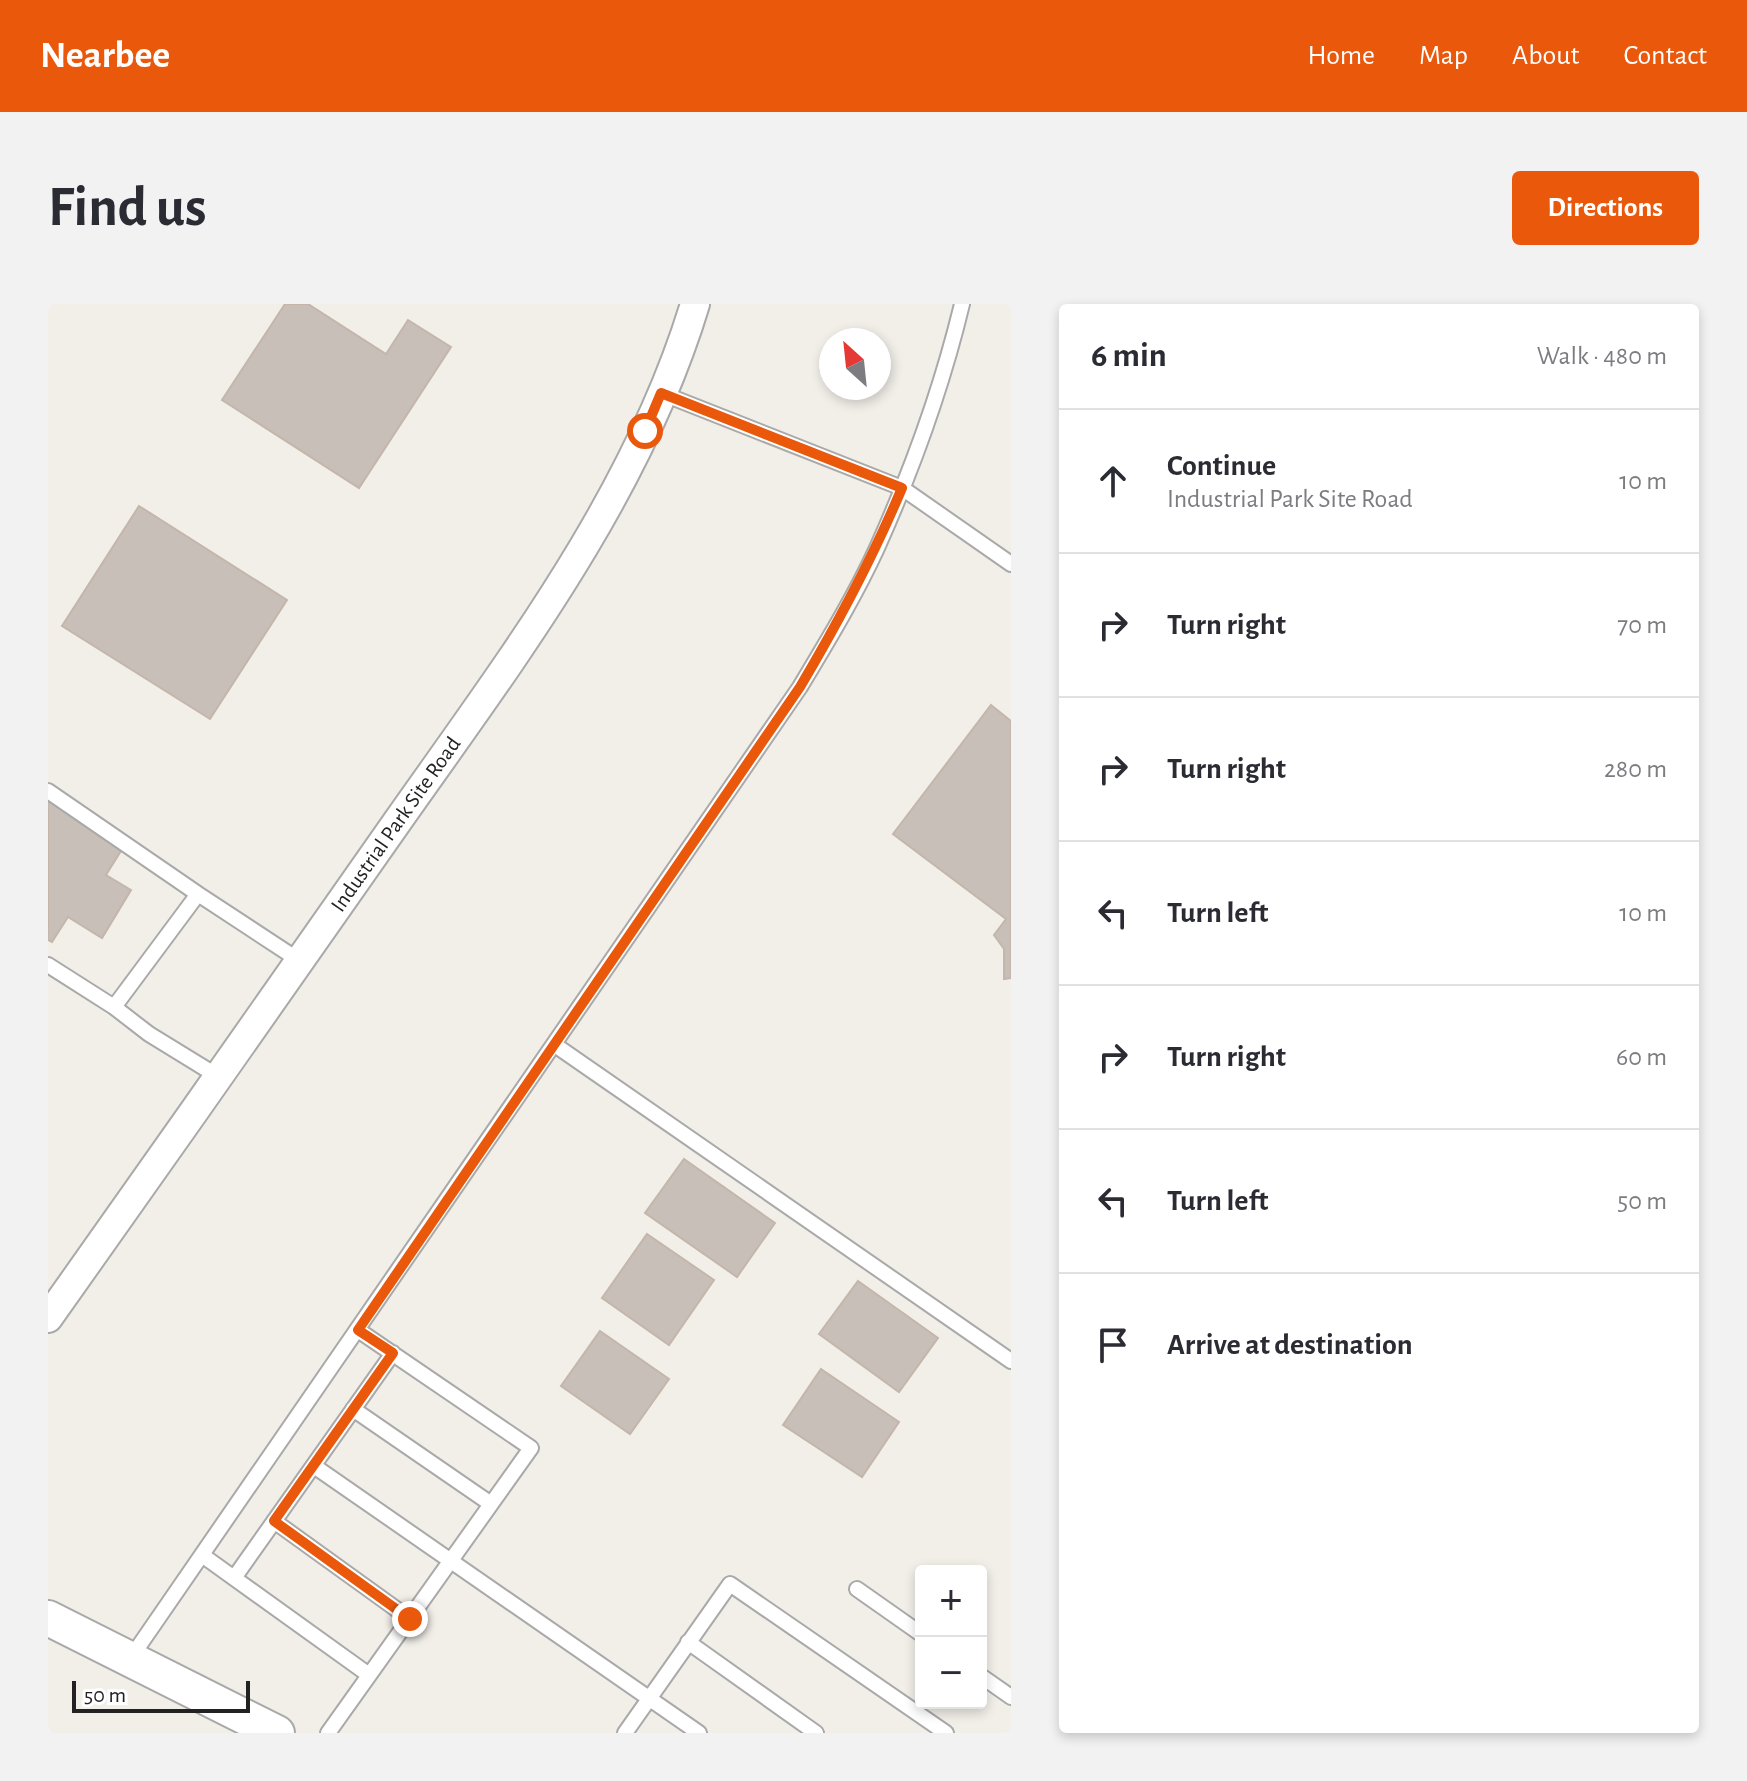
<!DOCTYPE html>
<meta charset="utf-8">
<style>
body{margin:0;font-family:"Alegreya Sans",sans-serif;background:#f2f2f3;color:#2b2b33}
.controls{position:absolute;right:24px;bottom:24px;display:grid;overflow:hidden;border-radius:8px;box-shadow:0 4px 12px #0003}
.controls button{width:72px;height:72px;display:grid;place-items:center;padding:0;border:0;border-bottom:2px solid #e1e1e2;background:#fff;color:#2b2b33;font:40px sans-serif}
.compass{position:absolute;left:771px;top:24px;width:72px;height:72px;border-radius:50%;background:#fff;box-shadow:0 4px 12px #0003;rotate:333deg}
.scale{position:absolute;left:24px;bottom:20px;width:178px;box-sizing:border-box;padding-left:8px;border:4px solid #222;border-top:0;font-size:22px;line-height:28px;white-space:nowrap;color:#222;-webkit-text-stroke:6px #fff;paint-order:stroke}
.stop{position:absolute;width:24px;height:24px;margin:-18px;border:6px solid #ea580c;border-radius:50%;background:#fff}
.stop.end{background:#ea580c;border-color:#fff;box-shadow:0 2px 8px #0008}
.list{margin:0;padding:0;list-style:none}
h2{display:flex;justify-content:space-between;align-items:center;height:104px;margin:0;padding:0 32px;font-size:34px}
h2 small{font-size:26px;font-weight:400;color:#7c7c81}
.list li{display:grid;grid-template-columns:52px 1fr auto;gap:24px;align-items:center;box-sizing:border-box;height:144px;padding:0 32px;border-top:2px solid #e1e1e2}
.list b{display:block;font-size:30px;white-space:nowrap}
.list p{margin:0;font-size:26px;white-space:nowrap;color:#7c7c81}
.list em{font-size:26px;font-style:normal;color:#7c7c81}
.icon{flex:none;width:44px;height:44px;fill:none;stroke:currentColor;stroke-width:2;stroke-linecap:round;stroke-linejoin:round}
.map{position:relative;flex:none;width:963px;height:1429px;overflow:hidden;border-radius:8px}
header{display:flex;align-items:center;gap:48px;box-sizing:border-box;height:112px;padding:0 40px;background:#ea580c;color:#fff}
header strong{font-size:38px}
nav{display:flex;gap:44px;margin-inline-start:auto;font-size:28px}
.intro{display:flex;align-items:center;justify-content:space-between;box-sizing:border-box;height:192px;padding:0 48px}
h1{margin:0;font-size:56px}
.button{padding:20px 36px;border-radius:8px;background:#ea580c;color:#fff;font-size:28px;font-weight:700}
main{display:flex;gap:48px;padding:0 48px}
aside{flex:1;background:#fff;border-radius:8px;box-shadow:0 4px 12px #0003}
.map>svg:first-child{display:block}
.building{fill:#c7bfb8;stroke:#c4b6ab;stroke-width:2}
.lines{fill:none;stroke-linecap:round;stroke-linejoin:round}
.service-casing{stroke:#a9a9a9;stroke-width:18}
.minor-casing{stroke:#a9a9a9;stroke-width:32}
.tertiary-casing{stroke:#a9a9a9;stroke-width:38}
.service{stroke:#fff;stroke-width:14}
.minor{stroke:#fff;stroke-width:28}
.tertiary{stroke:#fff;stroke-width:34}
.route{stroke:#ea580c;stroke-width:10}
.labels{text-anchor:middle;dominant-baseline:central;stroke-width:6;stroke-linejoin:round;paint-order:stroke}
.street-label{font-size:22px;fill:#222;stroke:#fff}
</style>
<header>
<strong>Nearbee</strong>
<nav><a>Home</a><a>Map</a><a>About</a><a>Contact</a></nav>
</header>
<div class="intro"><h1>Find us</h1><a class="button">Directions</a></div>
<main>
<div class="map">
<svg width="963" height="1429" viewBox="0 0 963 1429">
<rect width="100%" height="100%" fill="#f2efe9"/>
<path class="building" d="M 237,0 L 260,0 L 338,50 L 360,16 L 403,43 L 311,184 L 174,96 Z
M 91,202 L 239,296 L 162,415 L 14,322 Z
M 943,401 L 963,417 L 963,674 L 956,675 L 956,645 L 946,631 L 958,615 L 845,530 Z
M 0,495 L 76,542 L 58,571 L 83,586 L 54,634 L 20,613 L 4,638 L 0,636 Z
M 636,855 L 727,919 L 689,973 L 597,909 Z
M 599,930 L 666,976 L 621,1041 L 554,994 Z
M 810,977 L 890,1034 L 851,1088 L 771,1030 Z
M 552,1027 L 621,1075 L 582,1130 L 513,1082 Z
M 773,1065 L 851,1118 L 814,1173 L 735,1121 Z"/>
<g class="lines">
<g class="service-casing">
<path id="service" d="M 613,89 L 854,184 L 963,260
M 0,487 L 150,590
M 0,661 L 66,703
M 507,741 L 963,1057
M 171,773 L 101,730 L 66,703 L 150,590 L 252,657
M 305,1105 L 443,1200
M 266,1162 L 651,1429
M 226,1217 L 362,1315
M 154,1251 L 321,1371
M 186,1274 L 345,1049
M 809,1285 L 873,1330
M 640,1338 L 768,1429
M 82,1355 L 752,383 C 779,338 807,292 829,244 C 864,166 894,83 914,0
M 933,1372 L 963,1393
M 280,1429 L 483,1144 L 310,1026
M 577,1429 L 682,1280 L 898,1429"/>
</g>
<g class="minor-casing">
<g id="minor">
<path id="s1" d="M 0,1014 C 117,849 233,684 349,518 C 463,356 589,192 647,0"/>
</g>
</g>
<g class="tertiary-casing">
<path id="tertiary" d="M 0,1314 L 229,1429"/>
</g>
<use href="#service" class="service"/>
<use href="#minor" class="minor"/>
<use href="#tertiary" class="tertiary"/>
</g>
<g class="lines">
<path class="route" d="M 362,1315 L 226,1217 L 345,1049 L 310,1026 L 752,383 C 790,319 825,253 854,184 L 613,89 L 597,127"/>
</g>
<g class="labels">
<g class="street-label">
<text stroke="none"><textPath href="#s1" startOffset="604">Industrial Park Site Road</textPath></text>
</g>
</g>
</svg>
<div class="controls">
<button>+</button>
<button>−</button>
</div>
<svg class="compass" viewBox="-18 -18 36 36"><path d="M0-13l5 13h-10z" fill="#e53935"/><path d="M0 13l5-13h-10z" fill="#7c7c81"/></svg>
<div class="scale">50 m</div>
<div class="stop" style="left:597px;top:127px"></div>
<div class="stop end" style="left:362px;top:1315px"></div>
</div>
<aside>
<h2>6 min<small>Walk · 480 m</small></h2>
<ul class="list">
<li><svg class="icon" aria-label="ahead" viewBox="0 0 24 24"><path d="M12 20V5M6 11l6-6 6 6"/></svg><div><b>Continue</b><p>Industrial Park Site Road</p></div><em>10 m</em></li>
<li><svg class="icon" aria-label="right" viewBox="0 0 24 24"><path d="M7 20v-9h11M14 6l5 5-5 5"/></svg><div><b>Turn right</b></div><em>70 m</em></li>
<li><svg class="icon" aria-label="right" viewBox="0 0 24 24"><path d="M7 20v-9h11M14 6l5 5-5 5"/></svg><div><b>Turn right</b></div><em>280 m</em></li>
<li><svg class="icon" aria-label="left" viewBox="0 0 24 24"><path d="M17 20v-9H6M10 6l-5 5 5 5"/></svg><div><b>Turn left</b></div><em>10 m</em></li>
<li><svg class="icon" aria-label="right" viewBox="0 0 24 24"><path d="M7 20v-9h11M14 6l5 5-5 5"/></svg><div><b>Turn right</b></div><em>60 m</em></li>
<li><svg class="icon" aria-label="left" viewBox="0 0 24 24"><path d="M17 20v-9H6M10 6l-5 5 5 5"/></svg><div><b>Turn left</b></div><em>50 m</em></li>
<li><svg class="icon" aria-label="arrive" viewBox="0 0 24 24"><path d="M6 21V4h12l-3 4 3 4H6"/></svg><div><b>Arrive at destination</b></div></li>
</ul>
</aside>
</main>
